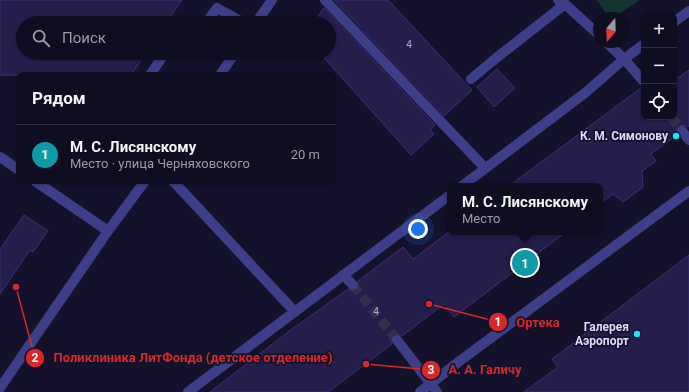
<!DOCTYPE html>
<html lang="ru">
<meta charset="utf-8">
<style>
body{margin:0;font-family:Roboto,sans-serif;background:#181629;color:#f1f3f6}
.controls{position:absolute;right:12px;top:12px;display:grid;overflow:hidden;border-radius:8px;box-shadow:0 1px 3px #0004}
.controls button{width:36px;height:36px;display:grid;place-items:center;padding:0;border:0;border-bottom:1px solid #2f2d3e;background:#0f0d20;color:#f1f3f6;font:20px sans-serif}
.compass{position:absolute;left:593px;top:12px;width:36px;height:36px;border-radius:50%;background:#0f0d20;box-shadow:0 1px 3px #0004;rotate:199deg}
.you{position:absolute;left:418px;top:229px;width:14px;height:14px;margin:-10px;border:3px solid #fff;border-radius:50%;background:#1a73e8;box-shadow:0 0 0 6px #1a73e833}
.badge{display:grid;place-items:center;width:26px;height:26px;border-radius:50%;background:#ea580c;color:#fff;font-size:13px;font-weight:700}
.pin{position:absolute;translate:-50% -50%;border:2px solid #fff;box-shadow:0 1px 4px #0006}
.popup{position:absolute;left:447px;top:183px;width:156px;height:52px;box-sizing:border-box;display:grid;place-content:center;border-radius:8px;background:#0f0d20;filter:drop-shadow(0 1px 3px #0005);font-size:13px;white-space:nowrap;color:#9b9ca5}
.popup b{font-size:15px;color:#f1f3f6}
.popup::after{content:'';position:absolute;left:50%;top:100%;margin-left:-8px;border:8px solid transparent;border-top-color:#0f0d20}
.list{margin:0;padding:0;list-style:none}
h2{display:flex;justify-content:space-between;align-items:center;height:52px;margin:0;padding:0 16px;font-size:17px}
h2 small{font-size:13px;font-weight:400;color:#9b9ca5}
.list li{display:grid;grid-template-columns:26px 1fr auto;gap:12px;align-items:center;box-sizing:border-box;height:60px;padding:0 16px;border-top:1px solid #2f2d3e}
.list b{display:block;font-size:15px;white-space:nowrap}
.list p{margin:0;font-size:13px;white-space:nowrap;color:#9b9ca5}
.list em{font-size:13px;font-style:normal;color:#9b9ca5}
.icon{flex:none;width:22px;height:22px;fill:none;stroke:currentColor;stroke-width:2;stroke-linecap:round;stroke-linejoin:round}
.map{position:relative;flex:none;width:689px;height:392px;overflow:hidden}
.search{position:absolute;background:#0f0d20;box-shadow:0 1px 3px #0004;left:16px;top:16px;width:320px;height:44px;display:flex;align-items:center;gap:10px;box-sizing:border-box;padding:0 14px;border-radius:22px;color:#9b9ca5;font-size:15px}
.panel{position:absolute;background:#0f0d20;box-shadow:0 1px 3px #0004;left:16px;top:72px;width:320px;height:112px;border-radius:8px}
.map>svg:first-child{display:block}
.green{fill:#143431}
.building{fill:#251d4a;stroke:#3b3076}
.lines{fill:none;stroke-linecap:round;stroke-linejoin:round}
.minor-tunnel{stroke:#322f4a;stroke-width:10;stroke-dasharray:10 5;stroke-linecap:butt}
.minor{stroke:#3d3e87;stroke-width:10}
.poi-dot{fill:#0becfa;stroke:#14112a;stroke-width:1.5}
.labels{text-anchor:middle;dominant-baseline:central;stroke-width:3.5;stroke-linejoin:round;paint-order:stroke}
.number-label{font-size:10px;fill:#afabd1}
.poi-label{font-size:12px;font-weight:bold;fill:#dddafe;stroke:#14112a;text-anchor:end}
.leader{fill:none;stroke:#d62828;stroke-width:1.5}
.callout-dot{fill:#d62828;stroke:#14112a;stroke-width:1.5}
.mark-label{font-size:12px;text-anchor:middle;font-weight:bold;fill:#fff}
.callout-label{font-size:13px;text-anchor:middle;font-weight:bold;fill:#d62828;stroke:#14112a;stroke-width:3.5;stroke-linejoin:round;paint-order:stroke}
</style>
<div class="map">
<svg width="689" height="392" viewBox="0 0 689 392">
<rect width="100%" height="100%" fill="#14112a"/>
<path class="green" d="M 597,0 L 640,0 L 612,18 L 609,18 Z"/>
<path class="building" d="M 0,0 L 182,0 L 166,23 L 23,23 L 23,53 L 146,53 L 131,75 L 0,75 Z
M 334,0 L 388,0 L 472,90 L 444,116 Z
M 324,8 L 435,125 L 430,130 L 434,134 L 411,155 L 320,53 L 329,53 L 329,23 L 313,23 Z
M 497,69 L 515,88 L 494,107 L 477,87 Z
M 689,70 L 689,126 L 687,127 L 684,125 L 678,126 L 676,129 L 677,135 L 651,154 L 656,161 L 642,171 L 643,187 L 623,202 L 613,194 L 600,203 L 600,186 L 509,186 L 641,88 L 644,88 L 644,117 L 674,117 L 674,81 Z
M 24,215 L 48,231 L 33,252 L 30,250 L 0,294 L 0,249 Z
M 450,231 L 566,232 L 454,317 L 444,304 L 402,336 L 399,334 L 393,335 L 391,338 L 392,344 L 328,392 L 210,392 L 288,332 L 348,289 L 352,291 L 357,290 L 359,286 L 358,281 L 403,247 L 413,259 Z
M 689,255 L 689,392 L 524,392 L 558,367 L 552,359 Z"/>
<g class="lines">
<path class="minor-tunnel" d="M 671,117 L 682,131
M 353,285 L 397,340"/>
<path class="minor" d="M 325,0 L 485,168
M 558,0 L 565,4 L 599,35
M 674,22 L 689,11
M 206,23 L 217,8 L 244,23
M 256,23 L 272,0
M 606,42 L 624,59 L 644,82
M 180,53 L 182,53
M 150,75 L 165,53
M 220,75 L 235,53
M 471,79 L 495,59 L 565,4
M 682,131 L 689,140
M 0,157 L 19,170
M 35,181 L 108,231
M 173,181 L 295,312
M 462,186 L 585,93 L 624,59 L 644,44
M 343,275 L 353,285
M 397,340 L 437,392
M 0,388 L 108,231 L 145,181
M 188,392 L 450,195
M 420,392 L 461,360 L 689,191"/>
</g>
<g class="poi-dot">
<circle cx="676" cy="136" r="4"/>
<circle cx="637" cy="334" r="4"/>
</g>
<g class="labels">
<g class="number-label">
<text x="409" y="44">4</text>
<text x="376" y="311">4</text>
</g>
<g class="poi-label">
<text x="668" y="136">К. М. Симонову</text>
<text x="629" y="327">Галерея<tspan x="629" dy="14">Аэропорт</tspan></text>
</g>
</g>
<path class="leader" d="M429 304L498 322M16 287L35 358M366 364L431 370"/>
<g class="callout-dot">
<circle cx="429" cy="304" r="4"/>
<circle cx="16" cy="287" r="4"/>
<circle cx="366" cy="364" r="4"/>
<circle cx="498" cy="322" r="10"/>
<circle cx="35" cy="358" r="10"/>
<circle cx="431" cy="370" r="10"/>
</g>
<g class="mark-label">
<text x="498" y="326">1</text>
<text x="35" y="362">2</text>
<text x="431" y="374">3</text>
</g>
<g class="callout-label">
<text x="538" y="327">Ортека</text>
<text x="193" y="362">Поликлиника ЛитФонда (детское отделение)</text>
<text x="485" y="374">А. А. Галичу</text>
</g>
</svg>
<div class="controls">
<button>+</button>
<button>−</button>
<button><svg class="icon" aria-label="locate" viewBox="0 0 24 24"><circle cx="12" cy="12" r="6"/><path d="M12 2v4M12 18v4M2 12h4M18 12h4"/></svg></button>
</div>
<svg class="compass" viewBox="-18 -18 36 36"><path d="M0-13l5 13h-10z" fill="#e53935"/><path d="M0 13l5-13h-10z" fill="#9b9ca5"/></svg>
<div class="you"></div>
<div class="pin badge" style="left:525px;top:263px;background:#0f9aa8">1</div>
<div class="popup"><b>М. С. Лисянскому</b>Место</div>
<div class="search"><svg class="icon" aria-label="search" viewBox="0 0 24 24"><circle cx="10" cy="10" r="6"/><path d="M15 15l6 6"/></svg>Поиск</div>
<section class="panel">
<h2>Рядом<small></small></h2>
<ul class="list">
<li><span class="badge" style="background:#0f9aa8">1</span><div><b>М. С. Лисянскому</b><p>Место · улица Черняховского</p></div><em>20 m</em></li>
</ul>
</section>
</div>
